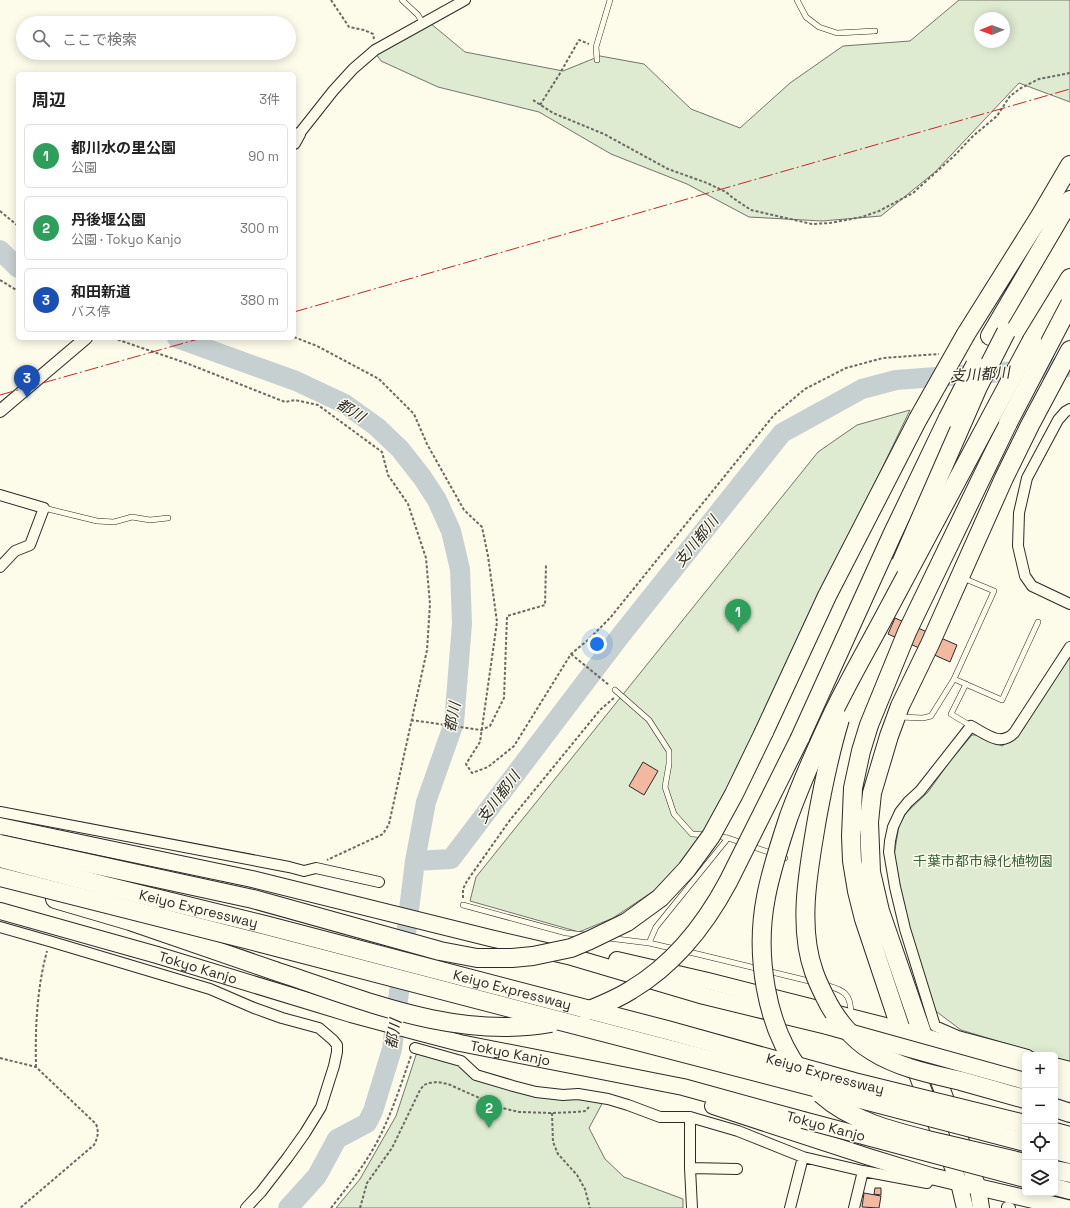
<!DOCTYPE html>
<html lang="ja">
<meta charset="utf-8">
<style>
body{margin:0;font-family:"Space Grotesk","Noto Sans JP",sans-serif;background:#f2f2f2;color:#222}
.controls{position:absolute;right:12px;bottom:12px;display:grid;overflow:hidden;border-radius:6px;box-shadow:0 2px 10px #0003}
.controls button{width:36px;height:36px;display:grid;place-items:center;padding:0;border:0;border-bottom:1px solid #e0e0e0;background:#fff;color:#222;font:20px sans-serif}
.compass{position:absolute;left:974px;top:12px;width:36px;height:36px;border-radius:50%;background:#fff;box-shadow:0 2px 10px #0003;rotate:269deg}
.you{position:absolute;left:597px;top:644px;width:14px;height:14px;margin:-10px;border:3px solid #fff;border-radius:50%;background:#1a73e8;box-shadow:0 0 0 6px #1a73e833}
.badge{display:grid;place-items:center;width:26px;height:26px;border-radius:50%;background:#c62828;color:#fff;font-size:13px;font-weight:700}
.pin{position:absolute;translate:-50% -33px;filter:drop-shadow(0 1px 2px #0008)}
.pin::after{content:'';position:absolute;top:21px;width:14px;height:12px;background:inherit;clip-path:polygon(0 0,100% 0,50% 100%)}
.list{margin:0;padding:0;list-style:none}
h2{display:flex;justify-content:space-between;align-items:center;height:52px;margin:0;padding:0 16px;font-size:17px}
h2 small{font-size:13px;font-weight:400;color:#767676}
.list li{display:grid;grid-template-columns:26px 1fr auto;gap:12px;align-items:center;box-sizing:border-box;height:64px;margin:0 8px 8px;padding:0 8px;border:1px solid #e0e0e0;border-radius:6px}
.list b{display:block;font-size:15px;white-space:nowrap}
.list p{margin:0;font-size:13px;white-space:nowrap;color:#767676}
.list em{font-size:13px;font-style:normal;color:#767676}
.icon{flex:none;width:22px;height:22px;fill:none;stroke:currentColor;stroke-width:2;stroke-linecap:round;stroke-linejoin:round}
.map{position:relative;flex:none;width:1070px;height:1208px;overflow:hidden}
.search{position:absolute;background:#fff;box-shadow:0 2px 10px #0003;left:16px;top:16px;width:280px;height:44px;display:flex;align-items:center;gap:10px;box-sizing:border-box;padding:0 14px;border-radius:22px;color:#767676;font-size:15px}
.panel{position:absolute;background:#fff;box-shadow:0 2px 10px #0003;left:16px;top:72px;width:280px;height:268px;border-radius:6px}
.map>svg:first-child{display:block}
.green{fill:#deebd1;stroke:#74746e;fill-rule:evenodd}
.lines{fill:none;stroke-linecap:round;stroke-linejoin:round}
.river{stroke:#c7d0d0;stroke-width:20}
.building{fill:#f2b8a0;stroke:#2b2b2b}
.service-casing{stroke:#2b2b2b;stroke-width:6}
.minor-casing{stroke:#2b2b2b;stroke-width:12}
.tertiary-casing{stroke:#2b2b2b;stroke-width:14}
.trunk-casing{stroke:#2b2b2b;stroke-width:18}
.motorway-casing{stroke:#2b2b2b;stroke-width:20}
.path{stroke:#6a6964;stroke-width:2;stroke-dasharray:3 2;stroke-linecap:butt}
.service{stroke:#fdfbea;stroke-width:5}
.minor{stroke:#fdfbea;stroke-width:10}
.tertiary{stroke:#fdfbea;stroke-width:12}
.trunk{stroke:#fdfbea;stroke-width:16}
.motorway{stroke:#fdfbea;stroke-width:18}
.trunk-bridge-casing{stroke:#2b2b2b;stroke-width:18;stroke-linecap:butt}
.motorway-bridge-casing{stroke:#2b2b2b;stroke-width:20;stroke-linecap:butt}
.trunk-bridge{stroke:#fdfbea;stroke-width:16}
.motorway-bridge{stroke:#fdfbea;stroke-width:18}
.power{stroke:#c62828;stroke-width:1;stroke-dasharray:14 3 2 3;stroke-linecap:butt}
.labels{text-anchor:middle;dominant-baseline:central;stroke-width:3;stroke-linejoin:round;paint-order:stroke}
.park-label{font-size:14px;fill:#34623c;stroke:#fdfbea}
.street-label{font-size:14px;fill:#2b2b2b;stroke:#fdfbea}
.water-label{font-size:15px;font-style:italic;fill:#2b2b2b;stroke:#fdfbea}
</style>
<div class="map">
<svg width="1070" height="1208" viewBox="0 0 1070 1208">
<rect width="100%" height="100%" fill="#fdfbea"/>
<path class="green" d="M 959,0 L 1070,0 L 1070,102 L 1019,83 L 935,172 L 881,216 L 822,221 L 749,217 L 687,184 L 611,154 L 539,112 L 438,87 L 381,61 L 371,47 L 396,35 L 430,23 L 465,52 L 563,71 L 600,56 L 644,64 L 691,109 L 740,128 L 790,83 L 843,46 L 910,41 ZM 980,18 L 1004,18 L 1004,42 L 980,42 Z
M 910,410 L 717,812 L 689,854 L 655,890 L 613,918 L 579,932 L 470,901 L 476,877 L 818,452 L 857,425 Z
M 1070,651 L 1070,1063 L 1055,1058 L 1055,1055 L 1044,1055 L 961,1030 L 933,1009 L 905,911 L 894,856 L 899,825 L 906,813 L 928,792 L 950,761 L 972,735 L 977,735 L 1002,746 L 1004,745 Z
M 417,1052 L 462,1066 L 529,1094 L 603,1102 L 589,1128 L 605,1159 L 624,1177 L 683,1199 L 683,1208 L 336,1208 L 360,1179 L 396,1116 Z"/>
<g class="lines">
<path class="river" d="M 0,250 L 18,268
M 177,338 L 296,381 L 345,404 L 377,427 L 400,449 L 422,477 L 437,500 L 451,531 L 460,569 L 462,624 L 454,723 L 426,802 L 415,861 L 392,1049 L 373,1111 L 367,1123 L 337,1139 L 317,1176 L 288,1208
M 415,861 L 451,859 L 621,635 L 782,433 L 862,389 L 896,380 L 1070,367"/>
</g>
<path class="building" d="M 895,618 L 957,645 L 950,662 L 888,634 Z
M 643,762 L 658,771 L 644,795 L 629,786 Z
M 875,1188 L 881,1188 L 881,1195 L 874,1194 Z
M 864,1193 L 881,1196 L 879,1208 L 862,1207 Z"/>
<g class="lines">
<g class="service-casing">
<path id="service" d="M 402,0 L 418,15 L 423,24
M 797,0 L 806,17 L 819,27 L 837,33 L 875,31
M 597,60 L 596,47 L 610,0
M 44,508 L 97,521 L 114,522 L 132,517 L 150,520 L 168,518
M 954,679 L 994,591 L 963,578
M 966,684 L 951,714 L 971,726
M 615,690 L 649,720 L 669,751 L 669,764 L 665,787 L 674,814 L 692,834 L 706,835
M 899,717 L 923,718 L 931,716 L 954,679 L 1002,700 L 1038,622
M 714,836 L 728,838 L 785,858
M 463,905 L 566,933 L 586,935
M 608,938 L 649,943 L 675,949
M 649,943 L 656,927 L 728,838
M 685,951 L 813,982
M 825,985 C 844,990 851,993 851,1015"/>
</g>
<g class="minor-casing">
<path id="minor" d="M 299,134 L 333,91 L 353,69 L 375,50 L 465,0
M 1070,409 L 1065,412 L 1058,420 L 1027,478 L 1019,513 L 1018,546 L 1025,576 L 1032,586 L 1070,604
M 0,495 L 44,508 L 30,545 L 15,551 L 0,567
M 0,812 L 289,867 L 304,871 L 316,868 L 379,882
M 0,927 L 49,941 L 210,989 L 254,1008 L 282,1018 L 319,1028 L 333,1040 L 337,1045 L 337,1052 L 334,1066 L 321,1107 L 305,1133 L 288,1157 L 261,1192 L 246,1208
M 415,1048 L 461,1061 L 476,1075 L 513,1086 L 536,1092 L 563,1095 L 578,1094 L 608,1099 L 628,1105 L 660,1117 L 690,1117 L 738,1131 L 803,1157 L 863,1171 L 927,1183 L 931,1176
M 1028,1055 L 958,1036 L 935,1026 L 905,929 L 895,887 L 889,852 L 890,841 L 893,827 L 900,812 L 908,802 L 920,791 L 971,726 C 986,734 1000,747 1014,733 L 1070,647
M 1055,1063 L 1070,1067
M 690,1117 L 690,1168 L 692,1208
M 690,1168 L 737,1169
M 1007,1207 L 1010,1208
M 790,1208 L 803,1157
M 854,1208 L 863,1171"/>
</g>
<g class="tertiary-casing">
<path id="tertiary" d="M 294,143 L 299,134
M 0,411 L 86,338"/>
</g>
<g class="trunk-casing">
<g id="trunk">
<path d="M 0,826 L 252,879 L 490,938 L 572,957 L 704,996 L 827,1026"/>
<path id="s1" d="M 0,911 L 157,955 L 351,1014 L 418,1032 L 460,1043 L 683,1087 L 803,1120"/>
<path d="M 617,960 L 708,981 L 901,1030 L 1025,1066"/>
<path d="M 925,1043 L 978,1188 L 981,1208"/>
<path d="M 912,1061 L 959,1183 L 965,1208"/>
<path d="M 1055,1075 L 1070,1079"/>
<path d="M 1055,1089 L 1070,1094"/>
<path d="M 713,1106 L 869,1157 L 931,1176 L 1067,1208"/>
<path d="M 1055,1187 L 1070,1191"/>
</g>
</g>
<g class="motorway-casing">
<path id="motorway" d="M 966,334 L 1040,216 L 1070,165
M 990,336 L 1070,200
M 1032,340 L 1070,278
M 764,732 L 827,596 L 918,419
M 800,738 L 892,535 L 948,418
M 55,899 L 130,921 L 275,971
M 901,1030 L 864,919 L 857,891 L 852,861 L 851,836 L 853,788 L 861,751 L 869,725 L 907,632 L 1008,423
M 923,1036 L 880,911 L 871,872 L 869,822 L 872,793 L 889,736 L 900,706 L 930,644 L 1004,478 L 1030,425 L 1070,350
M 1055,1108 L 1070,1113
M 1055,1132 L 1070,1136
M 1055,1150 L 1070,1154
M 1055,1170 L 1070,1173"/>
</g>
<path class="path" d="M 331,0 L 349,27 L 364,30 L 373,34 L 374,39
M 533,100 L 553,113 L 604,134 L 668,169 L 707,183 L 726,192 L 733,198 L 751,210 L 812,224 L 830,223 L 862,217 L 879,211 L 913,193 L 955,155 L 973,136 L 997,116 L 1010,96 L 1021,88 L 1039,79 L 1070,73
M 540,105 L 559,75 L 579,40 L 589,44
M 0,211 L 18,226
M 0,280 L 18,291
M 294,337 L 317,346 L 379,379 L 414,414 L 427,444 L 464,510 L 482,527 L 488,556 L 497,622 L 480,742 L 466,764 L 472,773 L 488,767 L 514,746 L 571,654 L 588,640 L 610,618 L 774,415 L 805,389 L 846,368 L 883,358 L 939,354
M 113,338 L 186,363 L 285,402 L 295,400 L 318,405 L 382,452 L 388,475 L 408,504 L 426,558 L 430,604 L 427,650 L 389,824 L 383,834 L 327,860
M 571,654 L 609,685
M 411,720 L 481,730 L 490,726 L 504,698 L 507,616 L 545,605 L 546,565
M 463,898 L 463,889 L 467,881 L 510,820 L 600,710 L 614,698
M 0,1058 L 36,1067 L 96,1124 C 99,1132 98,1137 94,1145 L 20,1208
M 36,1067 C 35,1028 37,988 47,951
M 552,1113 L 553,1142 L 558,1154 L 577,1175 L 585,1189 L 590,1208
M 331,1208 C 348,1186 365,1165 378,1140 C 392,1113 401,1084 411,1056
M 360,1208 L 367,1183 L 392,1148 L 420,1090 L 424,1085 L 429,1083 L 437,1082 L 448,1084 L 502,1108 L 519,1112 L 552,1113 L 576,1112 L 585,1111 L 589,1107"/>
<use href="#service" class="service"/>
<use href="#minor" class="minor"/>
<use href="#tertiary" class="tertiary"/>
<use href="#trunk" class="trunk"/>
<use href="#motorway" class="motorway"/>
<g class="trunk-bridge-casing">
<path id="trunk-bridge" d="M 827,1026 L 1025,1081
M 803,1120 L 1025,1179"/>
</g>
<g class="motorway-bridge-casing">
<g id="motorway-bridge">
<path d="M 948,418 L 975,365"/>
<path d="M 918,419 L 966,334"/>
<path d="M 1008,423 L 1070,304"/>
<path d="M 901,563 L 978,387 L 1006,332"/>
<path d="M 840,719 C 830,752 823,786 817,819 C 809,867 797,925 814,972 C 817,981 821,989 825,997 C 835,1018 852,1039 872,1051 C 899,1068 931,1074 961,1081 C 982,1087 1004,1093 1025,1099"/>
<path d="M 0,844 L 253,899 L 440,951 L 477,958 L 512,958 L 533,956 L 571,948 L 590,940 L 627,922 L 660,898 L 687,869 L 711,836 L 734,794 L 764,732"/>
<path id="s2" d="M 0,858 L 106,886 L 265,925 L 667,1030 L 854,1082 L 1025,1124"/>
<path d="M 0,877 L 261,943 L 1025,1142"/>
<path d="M 275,971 C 364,1000 455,1040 551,1023"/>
<path d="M 587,1011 C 602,1005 617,999 631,990 C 673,965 705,925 728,882 L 800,738"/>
<path d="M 800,1071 C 765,1025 755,953 766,897 C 771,870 780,843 789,816 C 802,781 817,747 833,713 C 849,680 867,649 884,617 C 933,525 983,432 1032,340"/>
<path d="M 821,1094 C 852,1122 896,1132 936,1142 C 965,1149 995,1156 1025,1163"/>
</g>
</g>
<use href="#trunk-bridge" class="trunk-bridge"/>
<use href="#motorway-bridge" class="motorway-bridge"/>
<path class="power" d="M 294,312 L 1070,89
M 0,395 L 202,338"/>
</g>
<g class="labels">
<g class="park-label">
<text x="983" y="861">千葉市都市緑化植物園</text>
</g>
<g class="street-label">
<text stroke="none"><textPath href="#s2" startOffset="205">Keiyo Expressway</textPath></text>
<text stroke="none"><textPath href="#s1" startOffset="206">Tokyo Kanjo</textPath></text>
<text stroke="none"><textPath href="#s2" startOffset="529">Keiyo Expressway</textPath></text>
<text stroke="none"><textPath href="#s1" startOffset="530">Tokyo Kanjo</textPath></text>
<text stroke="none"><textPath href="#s2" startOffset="853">Keiyo Expressway</textPath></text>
<text transform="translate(826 1126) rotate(15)">Tokyo Kanjo</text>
</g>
<g class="water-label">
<text transform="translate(980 374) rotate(-4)">支川都川</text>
<text transform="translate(351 410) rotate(32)">都川</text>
<text transform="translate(696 541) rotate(-51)">支川都川</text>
<text transform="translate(452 717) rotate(-80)">都川</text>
<text transform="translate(498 797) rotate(-53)">支川都川</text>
<text transform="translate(393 1034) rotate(-81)">都川</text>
</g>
</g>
</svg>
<div class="controls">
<button>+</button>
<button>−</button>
<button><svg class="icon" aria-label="locate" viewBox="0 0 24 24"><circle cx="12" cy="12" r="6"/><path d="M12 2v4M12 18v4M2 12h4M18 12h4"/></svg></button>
<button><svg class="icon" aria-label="layers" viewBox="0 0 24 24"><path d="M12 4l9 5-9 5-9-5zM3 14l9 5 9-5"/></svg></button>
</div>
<svg class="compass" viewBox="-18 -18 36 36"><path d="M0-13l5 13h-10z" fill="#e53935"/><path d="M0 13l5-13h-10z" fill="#767676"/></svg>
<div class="you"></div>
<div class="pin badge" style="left:738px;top:632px;background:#2e9e5b">1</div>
<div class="pin badge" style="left:489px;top:1128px;background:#2e9e5b">2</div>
<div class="pin badge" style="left:27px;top:398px;background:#1a4fb4">3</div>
<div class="search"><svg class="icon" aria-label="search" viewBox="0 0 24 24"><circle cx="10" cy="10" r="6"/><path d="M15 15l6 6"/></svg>ここで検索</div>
<section class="panel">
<h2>周辺<small>3件</small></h2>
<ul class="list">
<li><span class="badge" style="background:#2e9e5b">1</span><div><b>都川水の里公園</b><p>公園</p></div><em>90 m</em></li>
<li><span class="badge" style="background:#2e9e5b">2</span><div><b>丹後堰公園</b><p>公園 · Tokyo Kanjo</p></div><em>300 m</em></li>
<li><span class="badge" style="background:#1a4fb4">3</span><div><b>和田新道</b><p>バス停</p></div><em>380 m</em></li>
</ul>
</section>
</div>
